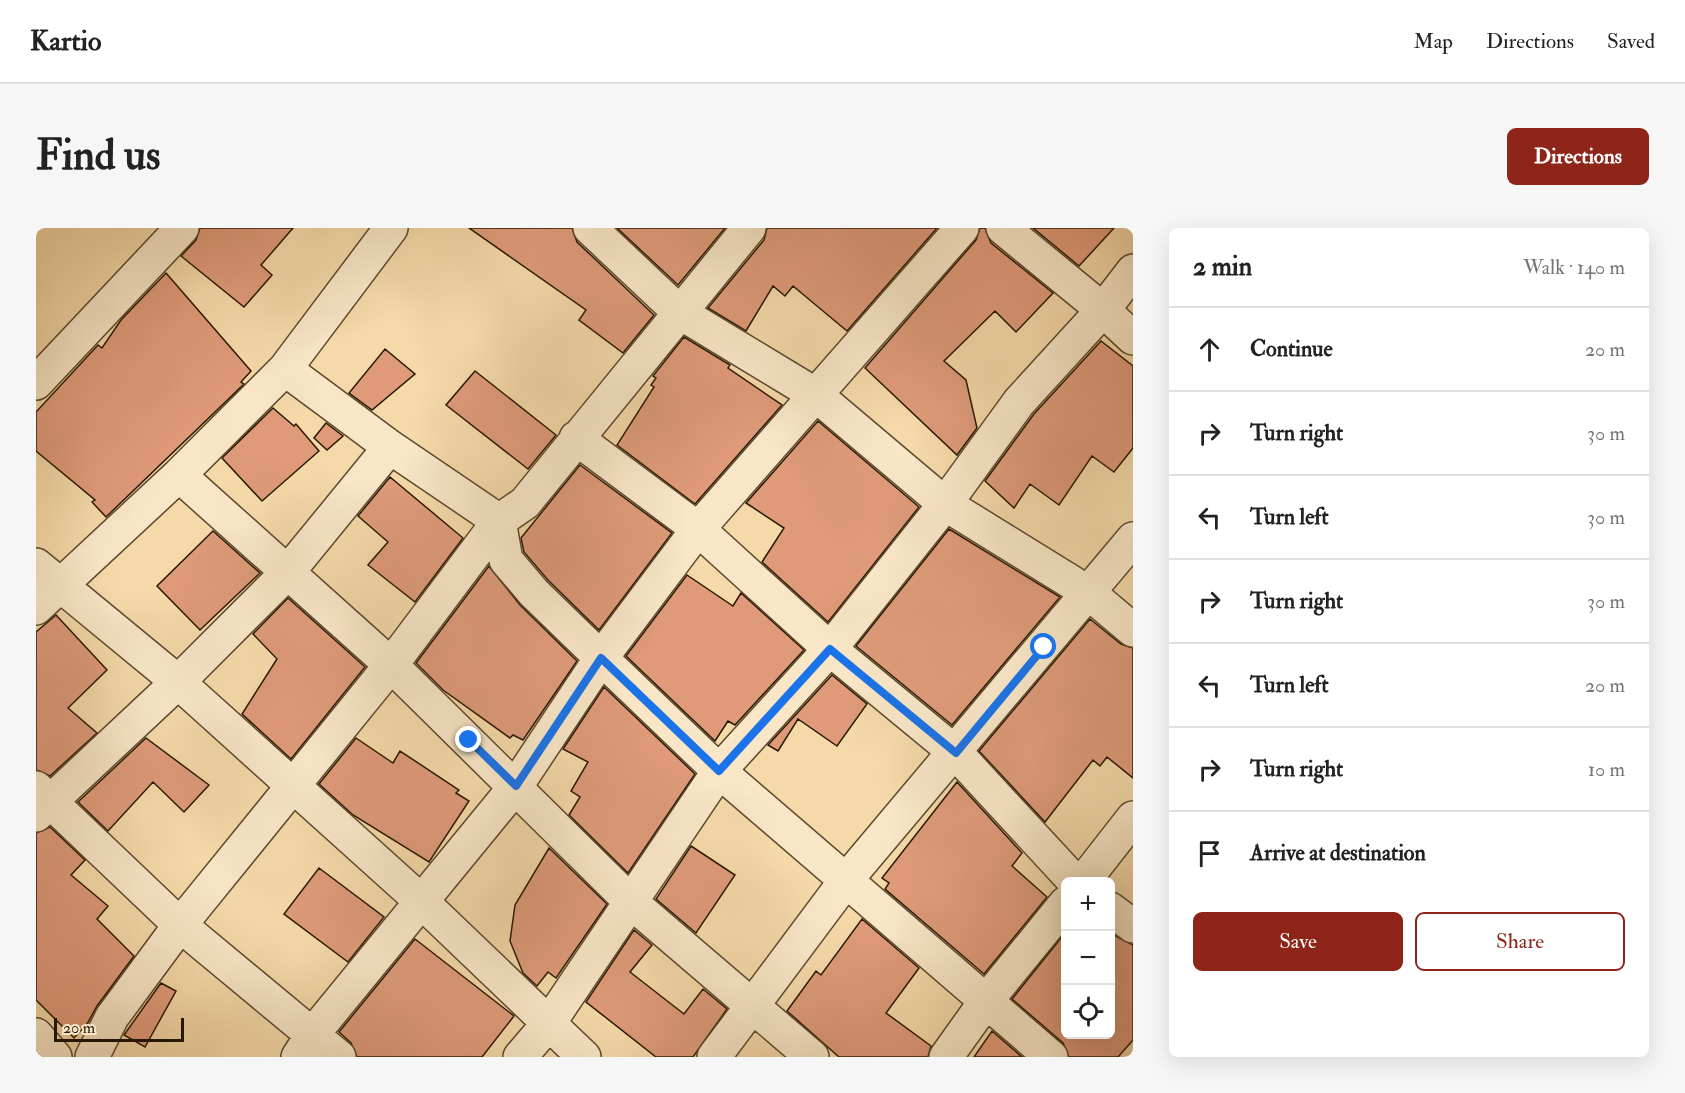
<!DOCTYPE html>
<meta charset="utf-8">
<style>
body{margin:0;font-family:"IM FELL Double Pica",serif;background:#f6f6f6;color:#222}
.controls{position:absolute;right:18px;bottom:18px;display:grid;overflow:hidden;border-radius:9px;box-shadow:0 6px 24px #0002}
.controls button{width:54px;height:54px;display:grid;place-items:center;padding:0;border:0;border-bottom:2px solid #e0e0e0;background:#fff;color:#222;font:30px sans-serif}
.scale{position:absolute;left:18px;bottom:15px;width:130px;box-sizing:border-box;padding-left:6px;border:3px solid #281802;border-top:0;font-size:16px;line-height:21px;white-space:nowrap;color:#281802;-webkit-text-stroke:4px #f8e6c7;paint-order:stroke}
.stop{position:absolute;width:18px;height:18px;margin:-14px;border:4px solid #1a73e8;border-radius:50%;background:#fff}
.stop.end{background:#1a73e8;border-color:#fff;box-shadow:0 2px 6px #0008}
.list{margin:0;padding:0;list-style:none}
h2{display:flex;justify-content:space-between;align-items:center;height:78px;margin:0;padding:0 24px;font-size:26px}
h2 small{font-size:20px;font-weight:400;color:#767676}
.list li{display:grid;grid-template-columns:39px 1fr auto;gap:18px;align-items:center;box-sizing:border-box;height:84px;padding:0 24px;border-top:2px solid #e0e0e0}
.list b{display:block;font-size:22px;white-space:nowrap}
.list em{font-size:20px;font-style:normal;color:#767676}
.actions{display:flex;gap:12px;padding:18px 24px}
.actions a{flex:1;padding:14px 0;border:2px solid #8f2418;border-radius:9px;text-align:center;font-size:21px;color:#8f2418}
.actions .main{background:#8f2418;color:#fff}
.icon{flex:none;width:33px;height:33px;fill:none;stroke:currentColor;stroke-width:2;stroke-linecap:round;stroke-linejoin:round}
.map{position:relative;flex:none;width:1097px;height:829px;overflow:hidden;border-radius:9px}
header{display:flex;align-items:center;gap:36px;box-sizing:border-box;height:84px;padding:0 30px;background:#fff;border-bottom:2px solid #e0e0e0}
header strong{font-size:28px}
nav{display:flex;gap:33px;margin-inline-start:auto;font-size:21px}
.intro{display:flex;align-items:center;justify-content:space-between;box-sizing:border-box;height:144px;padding:0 36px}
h1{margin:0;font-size:42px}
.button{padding:15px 27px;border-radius:9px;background:#8f2418;color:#fff;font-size:21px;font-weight:700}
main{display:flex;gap:36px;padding:0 36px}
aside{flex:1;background:#fff;border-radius:9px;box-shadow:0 6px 24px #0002}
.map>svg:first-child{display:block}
.building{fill:#de9a79;stroke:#281802;stroke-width:1.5}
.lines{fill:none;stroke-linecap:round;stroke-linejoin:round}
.minor-casing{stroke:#5b482c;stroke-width:36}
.minor{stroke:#f8e6c7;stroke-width:33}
.route{stroke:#1a73e8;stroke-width:8}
</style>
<header>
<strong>Kartio</strong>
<nav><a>Map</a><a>Directions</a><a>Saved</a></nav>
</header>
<div class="intro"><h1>Find us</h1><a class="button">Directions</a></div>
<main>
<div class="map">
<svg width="1097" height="829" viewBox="0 0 1097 829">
<rect width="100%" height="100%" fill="#f5d9a9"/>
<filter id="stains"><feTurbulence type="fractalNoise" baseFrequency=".00333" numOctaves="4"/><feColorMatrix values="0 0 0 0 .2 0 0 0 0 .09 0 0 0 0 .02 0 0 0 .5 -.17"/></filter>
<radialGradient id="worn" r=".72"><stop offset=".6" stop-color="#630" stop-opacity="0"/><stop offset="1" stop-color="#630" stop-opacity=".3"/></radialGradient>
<path class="building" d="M 164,0 L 257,0 L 225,37 L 236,47 L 208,79 L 145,28 L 160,12 Z
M 433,0 L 536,0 L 541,14 L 618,87 L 587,125 L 543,92 L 550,82 Z
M 581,0 L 689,0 L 642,57 Z
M 731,0 L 901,0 L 811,103 L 757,58 L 749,68 L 737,58 L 710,103 L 672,80 L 728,12 Z
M 944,0 L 949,0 L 955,15 L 1017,65 L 980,104 L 959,83 L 908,133 L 930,152 L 941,200 L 921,227 L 829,140 L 940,12 Z
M 997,0 L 1078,0 L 1043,38 Z
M 130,45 L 215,143 L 205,154 L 208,156 L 70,289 L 56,274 L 59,272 L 0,223 L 0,184 L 62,117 L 66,120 L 85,92 Z
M 648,109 L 694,137 L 692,140 L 746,177 L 659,276 L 581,217 L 618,159 L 615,157 L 620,150 L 617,148 Z
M 1065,113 L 1097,138 L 1097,220 L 1078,244 L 1056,228 L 1023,277 L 994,256 L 978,280 L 949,253 L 998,186 Z
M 349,121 L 379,146 L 336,182 L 313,165 Z
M 439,143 L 520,207 L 492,241 L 410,177 Z
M 237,180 L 258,198 L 260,196 L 283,223 L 226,273 L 186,230 Z
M 782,193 L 883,279 L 792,394 L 726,334 L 748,300 L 710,275 Z
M 290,195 L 307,208 L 291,222 L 278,210 Z
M 544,237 L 636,305 L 563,402 L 512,352 L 488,324 L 485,310 Z
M 354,249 L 427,310 L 379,374 L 332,337 L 352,314 L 322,288 Z
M 913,301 L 1024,369 L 916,497 L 820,418 Z
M 177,303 L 224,345 L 164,402 L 121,358 Z
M 453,338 L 484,377 L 541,433 L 487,512 L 477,507 L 474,510 L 407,462 L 380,435 Z
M 651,347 L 697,378 L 705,365 L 768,422 L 699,497 L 692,493 L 679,513 L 590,428 Z
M 252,370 L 329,439 L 255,531 L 206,486 L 241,431 L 217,406 Z
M 20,387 L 71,442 L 32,480 L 61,505 L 14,548 L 0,542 L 0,404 Z
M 1054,391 L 1085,416 L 1097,420 L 1097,550 L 1071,529 L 1064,538 L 1057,532 L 1009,594 L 943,523 Z
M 796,447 L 831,476 L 801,518 L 762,491 L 742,523 L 732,517 Z
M 568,459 L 659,546 L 592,645 L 533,587 L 544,569 L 535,563 L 552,534 L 527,521 Z
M 110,510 L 173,557 L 148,584 L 117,554 L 72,603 L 42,574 Z
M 320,510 L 357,535 L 364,523 L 423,562 L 420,565 L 433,573 L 393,634 L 317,587 L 283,556 Z
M 921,554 L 986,625 L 976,638 L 1011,669 L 948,746 L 849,661 L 853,655 L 846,650 Z
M 14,599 L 49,632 L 35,647 L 72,678 L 61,691 L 98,728 L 61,778 L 51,796 L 38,810 L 0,772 L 0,605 Z
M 655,618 L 699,647 L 660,705 L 620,671 Z
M 513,620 L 571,676 L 520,750 L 512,744 L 501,758 L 487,745 L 474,713 L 479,677 Z
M 283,640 L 348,689 L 312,734 L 248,686 Z
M 826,691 L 883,740 L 850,785 L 895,818 L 892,829 L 803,829 L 751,783 L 780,743 L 785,747 Z
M 598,702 L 616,717 L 594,744 L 648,786 L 667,761 L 691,781 L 657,829 L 620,829 L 550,774 Z
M 1029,705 L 1029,807 L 1074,807 L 1074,705 L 1097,717 L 1097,812 L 1082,829 L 1033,829 L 1027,815 L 976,771 Z
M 379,711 L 478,788 L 446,829 L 321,829 L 315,815 L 303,804 Z
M 125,755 L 140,763 L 109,819 L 88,807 Z
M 956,803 L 986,829 L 938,829 Z"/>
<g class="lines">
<g class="minor-casing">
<path id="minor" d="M 554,0 L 643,84 L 780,167 L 909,276 L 1053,365 L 1097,402
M 967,0 L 1067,82 L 1097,110
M 249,141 L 354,219 L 463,293 L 470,332 L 498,365 L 565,430 L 683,543 L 1015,829
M 0,155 L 146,0
M 540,210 L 662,301 L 794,421 L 920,525 L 1039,654
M 143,247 L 355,437 L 596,675 L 776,829
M 0,337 L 142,454 L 385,673 L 548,829
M 0,380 L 143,247 L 249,141 L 355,0
M 0,560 L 144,697 L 303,829
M 0,587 L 142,454 L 251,345 L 354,219
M 1047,654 L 1097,590
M 1074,681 L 1097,698
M 0,807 L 19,829
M 56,829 L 76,789 L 144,697 L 355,437 L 463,293 L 489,275 L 713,0
M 262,829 L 276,807 L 480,558 L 565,430 L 662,301 L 926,0
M 484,829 L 513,795 L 683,543 L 794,421 L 909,276 L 983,174 L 1067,82 L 1097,43
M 678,829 L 811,651 L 1097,311
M 910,829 L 950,773 L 1030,675"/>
</g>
<use href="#minor" class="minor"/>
</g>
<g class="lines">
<path class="route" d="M 433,512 L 480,558 L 565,430 L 683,543 L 794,421 L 920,525 L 1008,419"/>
</g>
<rect width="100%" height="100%" filter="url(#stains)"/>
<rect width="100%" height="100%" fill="url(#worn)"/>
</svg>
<div class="controls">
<button>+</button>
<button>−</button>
<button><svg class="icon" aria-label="locate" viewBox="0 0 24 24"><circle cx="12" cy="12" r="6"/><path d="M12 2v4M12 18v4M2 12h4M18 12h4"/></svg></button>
</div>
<div class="scale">20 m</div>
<div class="stop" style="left:1008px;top:419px"></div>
<div class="stop end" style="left:433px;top:512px"></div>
</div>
<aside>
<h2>2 min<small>Walk · 140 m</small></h2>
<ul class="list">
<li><svg class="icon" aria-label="ahead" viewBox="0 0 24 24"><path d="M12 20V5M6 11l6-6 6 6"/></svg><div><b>Continue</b></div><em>20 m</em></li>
<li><svg class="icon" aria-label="right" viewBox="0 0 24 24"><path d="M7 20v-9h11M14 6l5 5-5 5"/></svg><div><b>Turn right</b></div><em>30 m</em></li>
<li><svg class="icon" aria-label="left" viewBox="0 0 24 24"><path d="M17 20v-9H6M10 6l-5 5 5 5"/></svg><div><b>Turn left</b></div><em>30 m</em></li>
<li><svg class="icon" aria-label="right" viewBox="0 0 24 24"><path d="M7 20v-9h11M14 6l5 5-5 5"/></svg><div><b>Turn right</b></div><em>30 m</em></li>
<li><svg class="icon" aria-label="left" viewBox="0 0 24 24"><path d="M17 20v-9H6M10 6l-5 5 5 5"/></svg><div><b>Turn left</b></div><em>20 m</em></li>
<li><svg class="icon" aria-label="right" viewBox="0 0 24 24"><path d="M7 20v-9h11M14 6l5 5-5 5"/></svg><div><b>Turn right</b></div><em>10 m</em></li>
<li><svg class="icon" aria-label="arrive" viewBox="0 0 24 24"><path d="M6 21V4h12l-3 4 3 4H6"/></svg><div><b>Arrive at destination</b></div></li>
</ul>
<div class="actions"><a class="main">Save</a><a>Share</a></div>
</aside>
</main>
